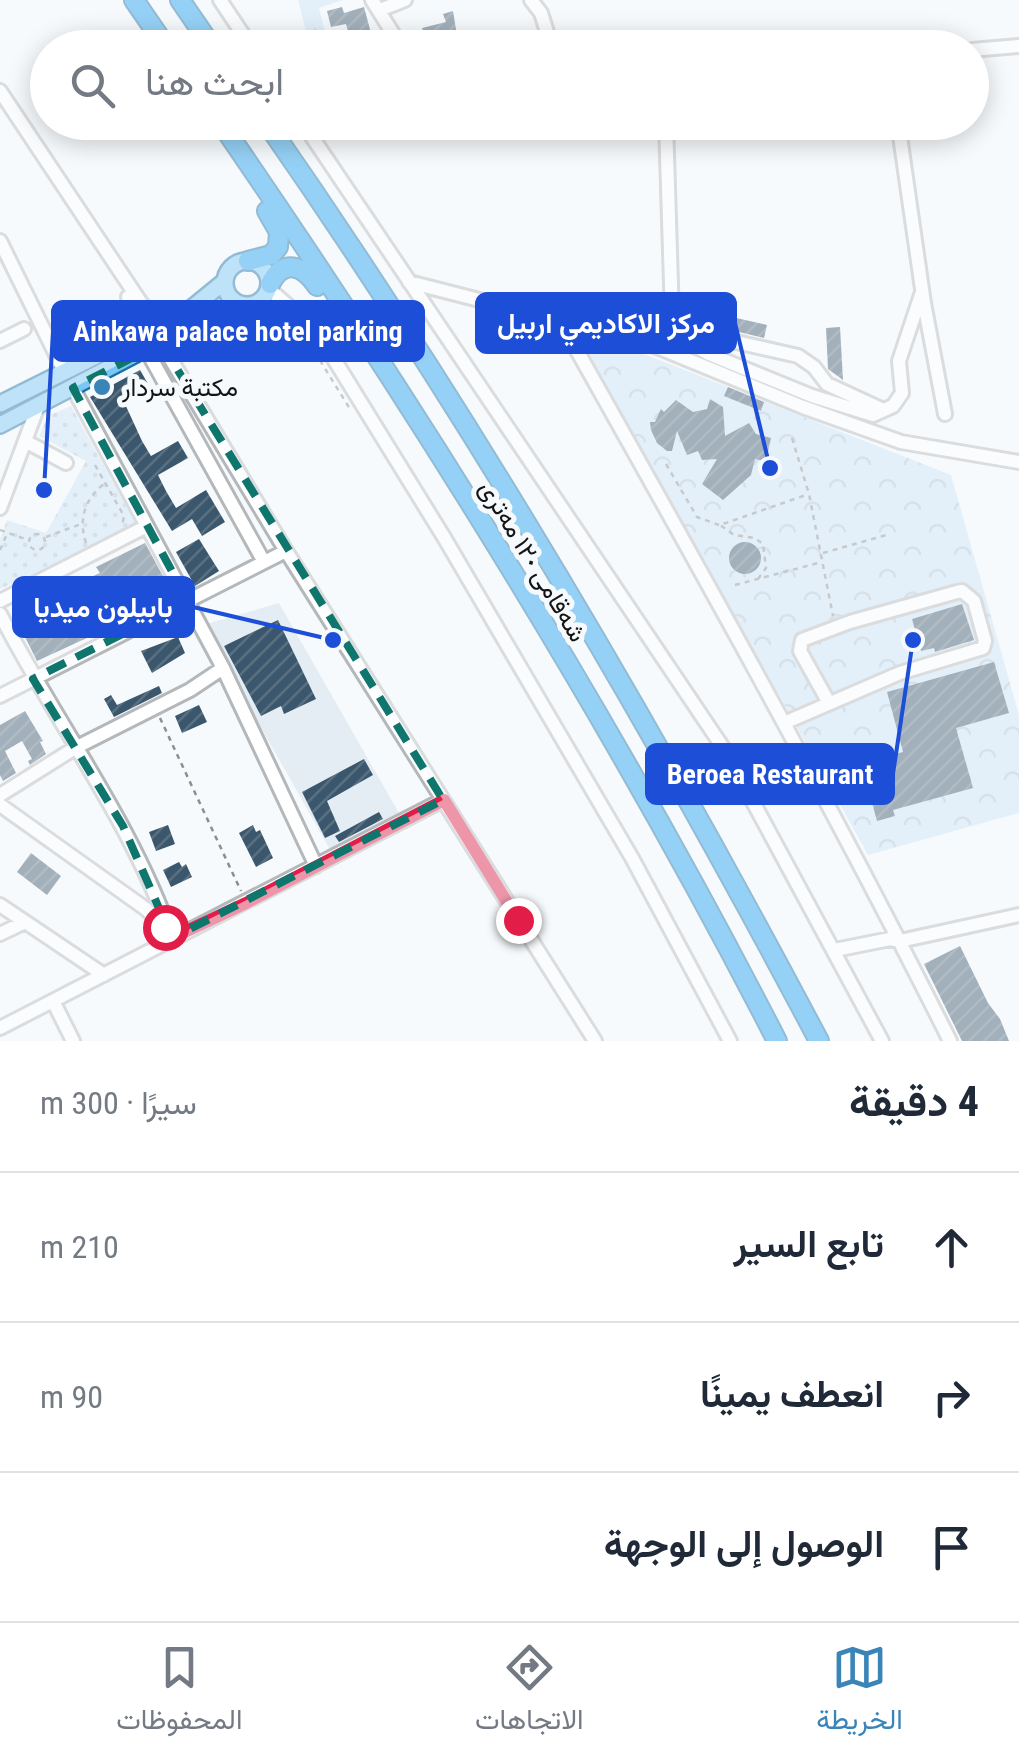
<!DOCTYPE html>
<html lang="ar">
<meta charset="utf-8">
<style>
body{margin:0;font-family:"Roboto Condensed",Vazirmatn,sans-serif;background:#f6f6f7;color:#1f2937;direction:rtl}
.stop{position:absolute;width:30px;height:30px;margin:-22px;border:8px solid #e11d48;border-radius:50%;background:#fff}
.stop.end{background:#e11d48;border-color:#fff;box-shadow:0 2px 10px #0008}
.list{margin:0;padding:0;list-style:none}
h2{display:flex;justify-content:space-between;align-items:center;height:130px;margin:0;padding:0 40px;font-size:42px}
h2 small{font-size:32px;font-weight:400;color:#747a83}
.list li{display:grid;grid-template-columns:65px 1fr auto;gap:30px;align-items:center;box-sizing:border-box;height:150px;padding:0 40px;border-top:2px solid #e0e1e3}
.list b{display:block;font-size:38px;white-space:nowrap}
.list em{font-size:32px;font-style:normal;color:#747a83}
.icon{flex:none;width:55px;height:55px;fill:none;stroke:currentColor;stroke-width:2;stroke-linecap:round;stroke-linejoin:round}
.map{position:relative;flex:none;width:1019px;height:1041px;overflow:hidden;direction:ltr}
.search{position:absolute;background:#fff;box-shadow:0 5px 25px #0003;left:30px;right:30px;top:30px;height:110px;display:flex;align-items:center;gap:25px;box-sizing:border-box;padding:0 35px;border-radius:55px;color:#747a83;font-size:38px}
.sheet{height:580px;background:#fff}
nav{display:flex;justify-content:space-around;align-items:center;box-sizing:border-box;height:140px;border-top:2px solid #e0e1e3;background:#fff;font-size:28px;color:#747a83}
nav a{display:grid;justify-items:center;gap:5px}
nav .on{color:#3a84b8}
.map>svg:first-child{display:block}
.built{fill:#e4edf3}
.grass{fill:url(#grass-dots)}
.forest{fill:url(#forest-firs)}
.park{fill:url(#park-crowns)}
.building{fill:url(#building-hatch)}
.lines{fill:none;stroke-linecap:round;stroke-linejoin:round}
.minor-casing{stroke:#b5b8ba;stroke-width:18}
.major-casing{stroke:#1a70a3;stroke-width:20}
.highway-casing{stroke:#1a70a3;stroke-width:22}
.path{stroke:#8c8e8f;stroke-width:2.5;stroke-dasharray:5 5;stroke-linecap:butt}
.minor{stroke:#fff;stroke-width:12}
.major{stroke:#78c7f5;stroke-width:15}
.highway{stroke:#1ea1ef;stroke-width:18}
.route{stroke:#e11d48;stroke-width:12}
.marked{fill:none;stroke:#0f766e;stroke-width:8;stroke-dasharray:20 12;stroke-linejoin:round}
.poi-dot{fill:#3a84b8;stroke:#f7fafc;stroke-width:4}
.labels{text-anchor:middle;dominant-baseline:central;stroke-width:10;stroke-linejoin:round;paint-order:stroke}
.poi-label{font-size:25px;fill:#141415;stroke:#f7fafc;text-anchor:start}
.street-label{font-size:25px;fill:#141415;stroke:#f7fafc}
.leader{fill:none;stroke:#1d4ed8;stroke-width:4}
.callout-dot{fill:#1d4ed8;stroke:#f7fafc;stroke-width:4}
.callout{fill:#1d4ed8;stroke:#1d4ed8;stroke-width:4}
.callout-label{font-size:28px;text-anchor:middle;font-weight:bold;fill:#fff}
</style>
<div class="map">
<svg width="1019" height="1041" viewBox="0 0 1019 1041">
<defs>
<pattern id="grass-dots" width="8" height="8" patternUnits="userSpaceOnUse" patternTransform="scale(2.5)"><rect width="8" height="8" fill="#cbe4f8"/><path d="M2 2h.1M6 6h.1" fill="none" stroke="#adc3d4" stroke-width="1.8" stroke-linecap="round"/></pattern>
<pattern id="forest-firs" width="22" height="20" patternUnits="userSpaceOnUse" patternTransform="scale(2.5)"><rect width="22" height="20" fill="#cbe4f8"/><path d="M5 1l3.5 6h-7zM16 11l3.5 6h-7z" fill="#adc3d4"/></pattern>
<pattern id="park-crowns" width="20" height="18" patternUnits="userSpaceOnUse" patternTransform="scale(2.5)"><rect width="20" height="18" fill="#cbe4f8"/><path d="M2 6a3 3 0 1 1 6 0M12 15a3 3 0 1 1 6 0" fill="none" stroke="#adc3d4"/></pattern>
<pattern id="building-hatch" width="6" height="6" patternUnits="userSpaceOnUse" patternTransform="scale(2.5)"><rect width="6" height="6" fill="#3b576d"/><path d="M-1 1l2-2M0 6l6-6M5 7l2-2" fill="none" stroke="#5a6f80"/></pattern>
</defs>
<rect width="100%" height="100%" fill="#f7fafc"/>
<path class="built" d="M 279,603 L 400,815 L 332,853 L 203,625 Z"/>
<path class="grass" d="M 71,406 L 137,526 L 0,589 L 0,539 L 7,520 L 46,533 L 86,461 L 39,436 L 48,416 Z"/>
<path class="forest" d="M 298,0 L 343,0 L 319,8 L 326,35 L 340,34 L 343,47 L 310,47 Z"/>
<path class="park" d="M 581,340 L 647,355 L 951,475 L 1019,715 L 1019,813 L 868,855 Z"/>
<path class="building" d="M 342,7 L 344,13 L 364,7 L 375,48 L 359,48 L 355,33 L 349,35 L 346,24 L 331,27 L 327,11 Z
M 453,11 L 459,48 L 427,48 L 422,28 L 446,22 L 443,14 Z
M 692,308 L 767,325 L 764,338 L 689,320 Z
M 840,327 L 843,380 L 828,369 L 826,328 Z
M 140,370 L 151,389 L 125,404 L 142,441 L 151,456 L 178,441 L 188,458 L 158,475 L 166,491 L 176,508 L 206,490 L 225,522 L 202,536 L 192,519 L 172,531 L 90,397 Z
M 728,387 L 764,402 L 761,411 L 724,396 Z
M 710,399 L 723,407 L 725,436 L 749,423 L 756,434 L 771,438 L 766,461 L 755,459 L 751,475 L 723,500 L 702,484 L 717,459 L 702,460 L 698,451 L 687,455 L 677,431 L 672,451 L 667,451 L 657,443 L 651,430 L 650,422 L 655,422 L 661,409 L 664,412 L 676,400 L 693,412 L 707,409 Z
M 199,539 L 219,571 L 195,586 L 176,552 Z
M729 558a16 16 0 1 1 32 0a16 16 0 1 1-32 0Z
M 145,543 L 170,589 L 151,600 L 154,607 L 37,661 L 13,613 L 100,573 L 96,567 Z
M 962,604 L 974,640 L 935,652 L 934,648 L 921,651 L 912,619 Z
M 278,620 L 316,699 L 284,714 L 281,706 L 261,716 L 224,646 Z
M 178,637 L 185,653 L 152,673 L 141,651 Z
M 994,662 L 1009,713 L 956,728 L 973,788 L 893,810 L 895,816 L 877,821 L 859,755 L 877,750 L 880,758 L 903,752 L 887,692 Z
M 159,686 L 162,693 L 114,717 L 104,699 L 111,695 L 117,705 Z
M 199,705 L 207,722 L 182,733 L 175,716 Z
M 25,711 L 43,741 L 40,742 L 46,754 L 30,765 L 28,761 L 32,759 L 22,741 L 5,751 L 16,773 L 3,781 L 0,775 L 0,725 Z
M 364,759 L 373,775 L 327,801 L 340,831 L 325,838 L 302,792 Z
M 379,812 L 383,819 L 339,842 L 335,836 Z
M 168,825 L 175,844 L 156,851 L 149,832 Z
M 253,825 L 256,832 L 260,830 L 273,858 L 256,867 L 239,833 Z
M 31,853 L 61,876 L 47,895 L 17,872 Z
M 179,862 L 182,867 L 186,864 L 192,877 L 171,887 L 163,870 Z
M 960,946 L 988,1003 L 1000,1019 L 1009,1041 L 962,1041 L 924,964 Z"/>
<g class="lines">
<g class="minor-casing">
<path id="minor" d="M 220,0 L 252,48
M 372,0 L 402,48
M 531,0 L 541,13 L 552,48
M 380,10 L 405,0
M 972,50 L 1019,46
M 0,91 L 141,303 L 153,315 L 168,320
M 302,122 L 726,752 L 882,1041
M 666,122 L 672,317 L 690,343 L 709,354 L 812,396 L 873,415 L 893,406 L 902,393 L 899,361 L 922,292
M 898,122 L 924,303 L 945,414
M 353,125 L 368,122
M 0,241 L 64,371
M 409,282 L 647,343 L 803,407 L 901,442 L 1019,462
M 269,289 L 316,330 L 445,539 L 632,858 L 730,1041
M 128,297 L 138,315 L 138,335
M 251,305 L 281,312 L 299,321
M 561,322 C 695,560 828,797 950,1041
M 679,329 L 798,356 L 814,367 L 827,384 L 881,409
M 0,341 L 24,329
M 161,343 L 286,551 L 595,1041
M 147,351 L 264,562
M 73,388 L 223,668 L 316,866
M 25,441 L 66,463
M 0,508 L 38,406
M 0,601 L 147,526
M 0,614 C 56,723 132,822 172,938
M 0,696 L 286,551
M 784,723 L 900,673 L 983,648 L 985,641 L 974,601 L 962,591 L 957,592 L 850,622 L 802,640 L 800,651 L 829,703
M 0,795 L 75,748 L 190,690 L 223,668
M 0,805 L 146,909 L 166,929
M 0,905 L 104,975
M 0,934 L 25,922
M 835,950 L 890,939 L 900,941 L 1019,915
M 53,1001 L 73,1041
M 0,1028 L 443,800"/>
</g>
<g class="major-casing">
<path id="major" d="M225 283a22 22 0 1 1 44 0a22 22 0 1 1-44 0Z
M 0,404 L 192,308 L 225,281
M 0,425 L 199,321 L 243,305"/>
</g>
<g class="highway-casing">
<path id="highway" d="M 134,0 L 167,48
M 180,0 L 213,48
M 220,122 C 423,417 614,723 777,1041
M 266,122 C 470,415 652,725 819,1041
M 248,261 L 271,255 L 278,247 L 279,232 L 267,211
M 270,284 C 283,258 303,265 317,286"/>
</g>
<path class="path" d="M 284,327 L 311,346 L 350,409
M 188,346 L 212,331
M 792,438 L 809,494 L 833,616
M 666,464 L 697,517 L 719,525
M 95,465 L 124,516 L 122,526
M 0,530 L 28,540
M29 542a8 8 0 1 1 16 0a8 8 0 1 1-16 0Z
M 46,537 L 81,524
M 86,543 C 78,519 85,499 104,484
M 0,550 L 7,534
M 823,553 L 890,534
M 758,579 L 766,568 L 763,544 L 755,538 L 734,535 L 720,525 L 806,495
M 735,585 L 822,562
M 160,718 L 241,891"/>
<use href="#minor" class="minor"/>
<use href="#major" class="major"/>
<use href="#highway" class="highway"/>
</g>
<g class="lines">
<path class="route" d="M 165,927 L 172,938 L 246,903 L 444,800 L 518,920"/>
</g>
<path d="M0 0H1019V1041H0ZM 161,343 L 443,800 L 172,938 L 123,826 L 33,679 L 188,601 L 73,388 Z" fill="#f7fafc" fill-opacity=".55" fill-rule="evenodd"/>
<path class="marked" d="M 161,343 L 443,800 L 172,938 L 123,826 L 33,679 L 188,601 L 73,388 Z"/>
<circle class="poi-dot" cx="102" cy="387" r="10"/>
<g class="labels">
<g class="poi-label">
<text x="122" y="387">مكتبة سردار</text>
</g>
<g class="street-label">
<text transform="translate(533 561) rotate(59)">شەقامی ١٢٠ مەتری</text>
</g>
</g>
<path class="leader" d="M770 468L735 323M44 490L53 331M333 640L193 607M913 640L893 774"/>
<g class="callout-dot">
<circle cx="770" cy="468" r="10"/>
<circle cx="44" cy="490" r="10"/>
<circle cx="333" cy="640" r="10"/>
<circle cx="913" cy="640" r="10"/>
</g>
<g class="callout">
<rect x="477" y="294" width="258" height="58" rx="10"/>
<rect x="53" y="302" width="370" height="58" rx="10"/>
<rect x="14" y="578" width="179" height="58" rx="10"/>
<rect x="647" y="745" width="246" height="58" rx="10"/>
</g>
<g class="callout-label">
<text x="606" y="333">مركز الاكاديمي اربيل</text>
<text x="238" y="341">Ainkawa palace hotel parking</text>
<text x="103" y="617">بابيلون ميديا</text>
<text x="770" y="784">Beroea Restaurant</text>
</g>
</svg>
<div class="stop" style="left:165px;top:927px"></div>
<div class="stop end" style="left:518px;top:920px"></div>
<div class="search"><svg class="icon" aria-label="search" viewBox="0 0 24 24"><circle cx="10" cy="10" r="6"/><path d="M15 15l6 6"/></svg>ابحث هنا</div>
</div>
<section class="sheet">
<h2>4 دقيقة<small>سيرًا · 300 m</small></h2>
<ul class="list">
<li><svg class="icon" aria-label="ahead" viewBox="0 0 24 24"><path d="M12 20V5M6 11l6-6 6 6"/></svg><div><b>تابع السير</b></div><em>210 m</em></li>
<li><svg class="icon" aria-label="right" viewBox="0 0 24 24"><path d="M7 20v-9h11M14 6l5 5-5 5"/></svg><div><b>انعطف يمينًا</b></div><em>90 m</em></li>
<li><svg class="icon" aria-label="arrive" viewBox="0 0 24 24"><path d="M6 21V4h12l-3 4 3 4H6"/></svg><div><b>الوصول إلى الوجهة</b></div></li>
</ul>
</section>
<nav>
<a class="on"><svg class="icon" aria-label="map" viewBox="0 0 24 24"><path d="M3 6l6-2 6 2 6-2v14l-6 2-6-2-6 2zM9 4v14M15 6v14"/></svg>الخريطة</a>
<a><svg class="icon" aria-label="directions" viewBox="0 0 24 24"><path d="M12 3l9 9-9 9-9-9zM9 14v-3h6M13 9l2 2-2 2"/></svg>الاتجاهات</a>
<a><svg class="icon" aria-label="saved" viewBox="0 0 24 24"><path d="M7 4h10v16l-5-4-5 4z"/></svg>المحفوظات</a>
</nav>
